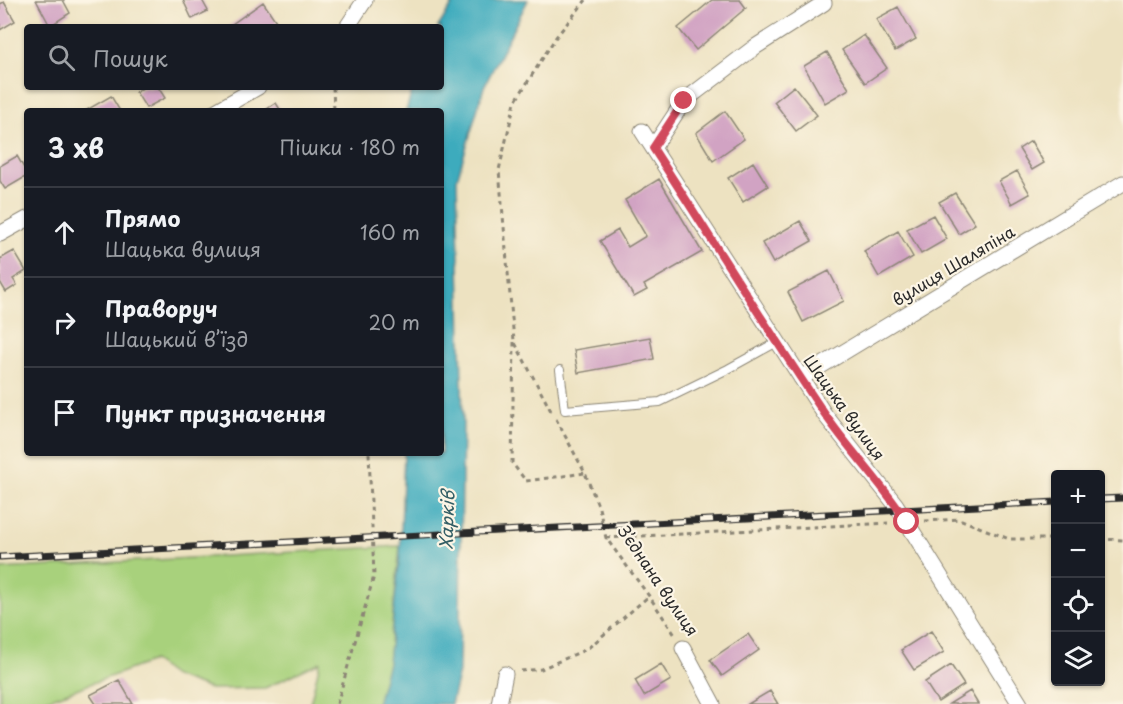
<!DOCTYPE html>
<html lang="uk">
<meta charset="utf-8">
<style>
body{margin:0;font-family:"Playpen Sans",sans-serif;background:#242831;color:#f1f3f6}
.controls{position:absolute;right:18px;bottom:18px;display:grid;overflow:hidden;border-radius:6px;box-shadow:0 2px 4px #0004}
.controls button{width:54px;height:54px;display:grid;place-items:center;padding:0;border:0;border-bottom:2px solid #363941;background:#171b24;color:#f1f3f6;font:30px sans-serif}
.stop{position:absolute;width:18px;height:18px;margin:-14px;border:4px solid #d1495b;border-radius:50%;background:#fff}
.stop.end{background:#d1495b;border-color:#fff;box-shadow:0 2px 6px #0008}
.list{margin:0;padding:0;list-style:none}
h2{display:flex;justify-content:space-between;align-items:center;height:78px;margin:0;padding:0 24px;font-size:26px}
h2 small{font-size:20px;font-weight:400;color:#9ea1a6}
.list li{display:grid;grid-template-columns:39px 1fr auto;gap:18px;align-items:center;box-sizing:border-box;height:90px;padding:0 24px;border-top:2px solid #363941}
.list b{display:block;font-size:22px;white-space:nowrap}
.list p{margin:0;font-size:20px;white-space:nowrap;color:#9ea1a6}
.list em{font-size:20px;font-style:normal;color:#9ea1a6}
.icon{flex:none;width:33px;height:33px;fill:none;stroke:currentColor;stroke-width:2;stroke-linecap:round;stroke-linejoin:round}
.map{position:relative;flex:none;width:1123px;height:704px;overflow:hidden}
.search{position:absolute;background:#171b24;box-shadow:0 2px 4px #0004;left:24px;top:24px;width:420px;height:66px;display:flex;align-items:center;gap:15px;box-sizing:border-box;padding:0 21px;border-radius:6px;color:#9ea1a6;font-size:22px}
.panel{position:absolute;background:#171b24;box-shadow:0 2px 4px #0004;left:24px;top:108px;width:420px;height:348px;border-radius:6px}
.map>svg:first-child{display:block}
.green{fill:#a8d17c;stroke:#6a7e54;stroke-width:1.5}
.water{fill:#3eabbd;stroke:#346b74;stroke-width:1.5}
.building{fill:#d1a3c3}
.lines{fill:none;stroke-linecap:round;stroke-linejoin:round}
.lane-casing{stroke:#8c8676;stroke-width:10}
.street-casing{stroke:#8c8676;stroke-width:17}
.path{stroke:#8c8676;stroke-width:3;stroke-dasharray:4.5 4.5;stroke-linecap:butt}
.lane{stroke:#fff;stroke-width:8}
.street{stroke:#fff;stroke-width:15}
.rail-casing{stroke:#2b2b2b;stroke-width:7}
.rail{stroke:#fcf5e5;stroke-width:4.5;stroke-dasharray:14;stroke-linecap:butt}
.route{stroke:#d1495b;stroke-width:8}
.labels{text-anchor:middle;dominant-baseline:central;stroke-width:4.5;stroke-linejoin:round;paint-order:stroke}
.street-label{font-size:16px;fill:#2b2b2b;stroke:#fcf5e5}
.water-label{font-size:18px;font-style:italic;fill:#335e65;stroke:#fcf5e5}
</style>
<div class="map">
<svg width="1123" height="704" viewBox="0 0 1123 704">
<rect width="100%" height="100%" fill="#fcf5e5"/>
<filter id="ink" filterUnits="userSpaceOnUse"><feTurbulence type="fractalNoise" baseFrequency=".0167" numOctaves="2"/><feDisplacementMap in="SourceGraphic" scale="12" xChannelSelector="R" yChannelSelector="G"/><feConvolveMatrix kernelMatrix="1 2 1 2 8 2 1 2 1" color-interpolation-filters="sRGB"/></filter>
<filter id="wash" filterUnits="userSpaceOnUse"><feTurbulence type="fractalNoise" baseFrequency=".008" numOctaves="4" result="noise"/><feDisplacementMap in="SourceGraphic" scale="24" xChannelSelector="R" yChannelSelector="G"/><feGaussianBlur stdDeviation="1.35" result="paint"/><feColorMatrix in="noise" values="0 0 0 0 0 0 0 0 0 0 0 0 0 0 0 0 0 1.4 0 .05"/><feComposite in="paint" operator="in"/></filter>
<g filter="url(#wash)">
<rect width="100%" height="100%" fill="#ede2c1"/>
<path class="green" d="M 400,546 L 388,663 L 377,704 L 310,704 L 320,662 L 265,688 L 210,689 L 174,676 L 153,661 L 35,704 L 0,704 L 0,569 Z"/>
<path class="water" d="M 455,0 L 528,0 L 484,87 L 457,179 L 463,423 L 459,672 L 451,704 L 377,704 L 388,663 L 400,555 L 404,453 L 441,453 L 441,111 L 406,111 L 413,87 L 441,87 L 441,27 L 438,27 Z"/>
<g id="blocks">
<path class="building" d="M 36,0 L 63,0 L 70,13 L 50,26 Z
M 183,0 L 202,0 L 208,11 L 192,19 Z
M 712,0 L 740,0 L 746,8 L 696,50 L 678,28 Z
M 4,2 L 15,21 L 0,30 L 0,4 Z
M 263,2 L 280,27 L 228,27 Z
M 898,7 L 916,39 L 895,51 L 876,19 Z
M 864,35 L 887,68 L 865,83 L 842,50 Z
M 827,52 L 849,89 L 825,103 L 804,66 Z
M 794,86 L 817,115 L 796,131 L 774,102 Z
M 144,87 L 158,87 L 165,98 L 146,108 L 136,92 Z
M 111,96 L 120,111 L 85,111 Z
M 276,103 L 281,111 L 264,111 Z
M 725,111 L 744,139 L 713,161 L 696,133 Z
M 1031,141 L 1044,163 L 1032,170 L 1019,149 Z
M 17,156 L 27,173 L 27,176 L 5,189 L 0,181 L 0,166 Z
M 753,162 L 768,186 L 743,202 L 728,178 Z
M 1017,171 L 1030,194 L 1012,204 L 999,181 Z
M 659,179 L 702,252 L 644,285 L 647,290 L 634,297 L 600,241 L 618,230 L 628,247 L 646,236 L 625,200 Z
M 955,193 L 975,224 L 959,234 L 939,202 Z
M 933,215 L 947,239 L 921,254 L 907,229 Z
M 800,221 L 812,241 L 773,263 L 762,243 Z
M 898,231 L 913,257 L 879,277 L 864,251 Z
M 14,251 L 26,271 L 13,279 L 17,285 L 6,292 L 0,282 L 0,259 Z
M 829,271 L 844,301 L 803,322 L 788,292 Z
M 650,337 L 654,359 L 578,373 L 574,350 Z
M 931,631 L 944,652 L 914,670 L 901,650 Z
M 748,634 L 759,650 L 722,676 L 710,660 Z
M 661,664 L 671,680 L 644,696 L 635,680 Z
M 951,665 L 964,685 L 938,702 L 925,682 Z
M 119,680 L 133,704 L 96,704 L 90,695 Z
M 770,691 L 778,704 L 748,704 Z
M 970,691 L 978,704 L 949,704 Z"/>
</g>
</g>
<g filter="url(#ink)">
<use href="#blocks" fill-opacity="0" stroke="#8c8676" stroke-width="1.5"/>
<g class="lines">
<g class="lane-casing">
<path id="lane" d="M 560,370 L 565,410 L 660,402 L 728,369 L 777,342"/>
</g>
<g class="street-casing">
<path id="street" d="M 347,27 L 365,0
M 216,111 L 258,87
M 642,131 L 825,415 L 896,505 L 1020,704
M 653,148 L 684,101 L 755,47 L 824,3
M 0,234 L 27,219
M 801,378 L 1123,183
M 683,648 L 713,704
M 499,704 L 505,674"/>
</g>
<path class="path" d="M 333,87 L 334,111
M 514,342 L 512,463 L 526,481 L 585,473
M 551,411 L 514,341 L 499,170 L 515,102 L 556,37 L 586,0
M 556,419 L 585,473 L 599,508 L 606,538 L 649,596 L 675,635
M 925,521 L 959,519 L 1009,539 L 1056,539
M 606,538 L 888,523
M 1100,539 L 1123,540
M 521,671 L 541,669 L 587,649 L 649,596
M 337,704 L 374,576 L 369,453"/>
<use href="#lane" class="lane"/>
<use href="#street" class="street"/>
<g class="rail-casing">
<path id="rail" d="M 1100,499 L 1123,498
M 0,557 L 1056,502"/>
</g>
<use href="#rail" class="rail"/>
</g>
</g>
<g class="lines" filter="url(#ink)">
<path class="route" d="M 684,101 L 653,148 C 710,236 765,326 824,413 C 849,450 882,483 907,522"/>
</g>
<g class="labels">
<g class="street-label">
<text transform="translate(953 265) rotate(-31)">вулиця Шаляпіна</text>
<text transform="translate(845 407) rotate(54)">Шацька вулиця</text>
<text transform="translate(659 580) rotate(56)">З’єднана вулиця</text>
</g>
<g class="water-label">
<text transform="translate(446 520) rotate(-88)">Харків</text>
</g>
</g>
</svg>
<div class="controls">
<button>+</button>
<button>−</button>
<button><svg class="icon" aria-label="locate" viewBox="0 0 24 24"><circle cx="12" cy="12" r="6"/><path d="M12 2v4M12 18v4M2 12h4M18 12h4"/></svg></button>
<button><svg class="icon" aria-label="layers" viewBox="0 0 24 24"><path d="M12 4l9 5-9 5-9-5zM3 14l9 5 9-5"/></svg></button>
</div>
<div class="stop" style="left:907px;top:522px"></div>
<div class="stop end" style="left:684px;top:101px"></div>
<div class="search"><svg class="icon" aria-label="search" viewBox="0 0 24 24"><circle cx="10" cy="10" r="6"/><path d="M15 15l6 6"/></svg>Пошук</div>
<section class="panel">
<h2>3 хв<small>Пішки · 180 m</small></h2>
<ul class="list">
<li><svg class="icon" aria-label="ahead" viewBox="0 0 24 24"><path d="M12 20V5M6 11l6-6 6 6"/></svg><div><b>Прямо</b><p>Шацька вулиця</p></div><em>160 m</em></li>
<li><svg class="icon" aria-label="right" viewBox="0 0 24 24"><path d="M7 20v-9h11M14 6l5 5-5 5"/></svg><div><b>Праворуч</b><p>Шацький в’їзд</p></div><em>20 m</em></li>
<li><svg class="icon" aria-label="arrive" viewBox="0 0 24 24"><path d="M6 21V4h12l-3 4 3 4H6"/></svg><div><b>Пункт призначення</b></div></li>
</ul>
</section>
</div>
